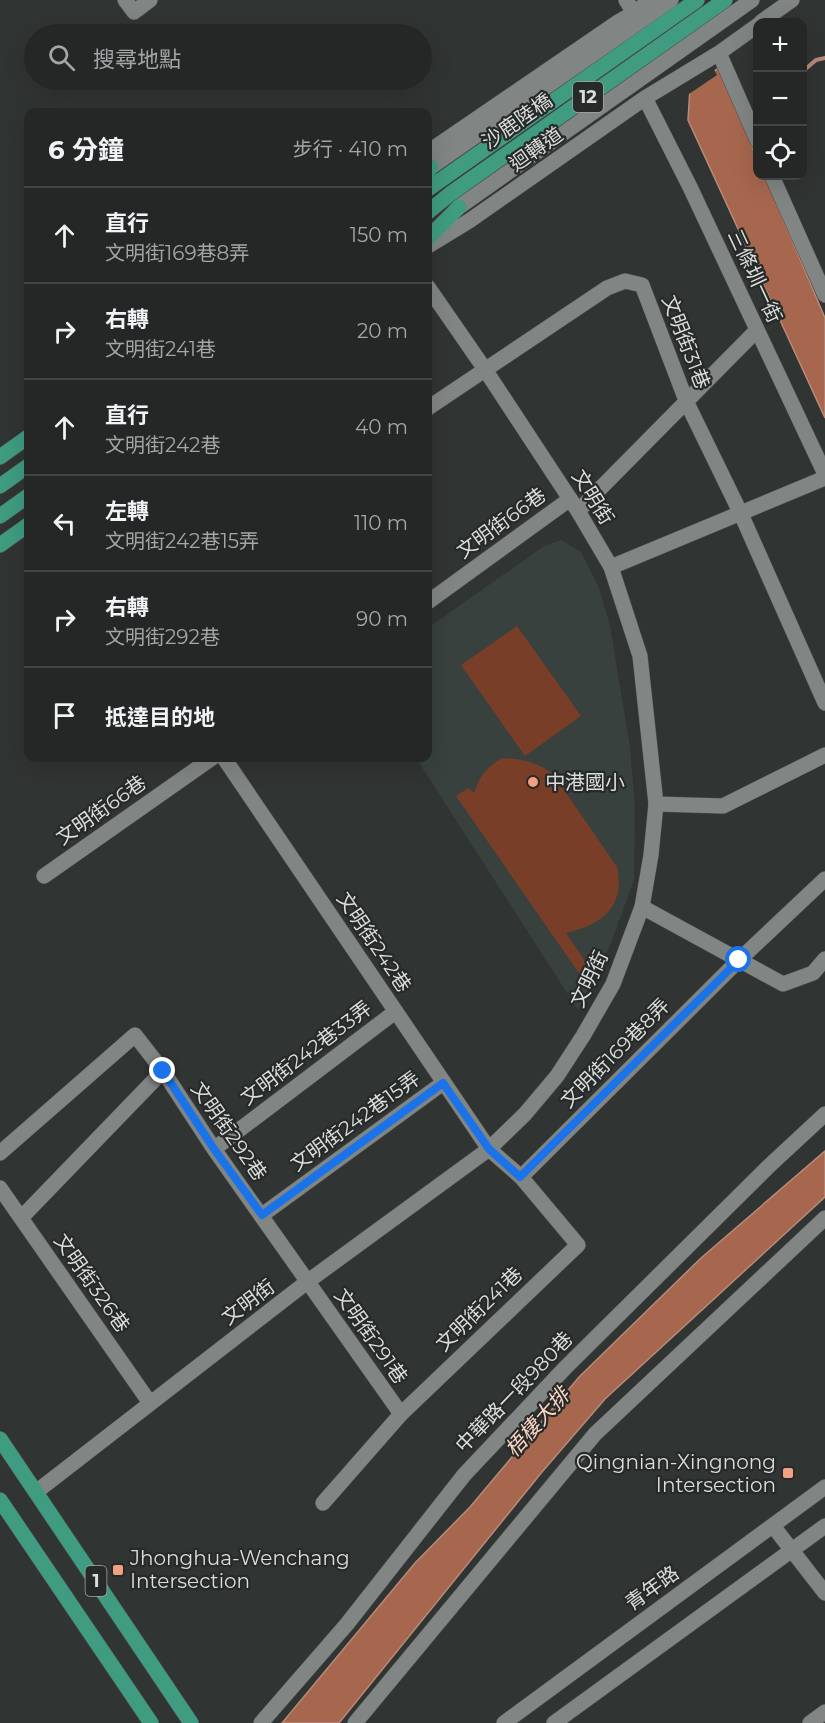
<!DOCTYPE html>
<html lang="zh-TW">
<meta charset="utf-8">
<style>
body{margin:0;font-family:Montserrat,"Noto Sans TC",sans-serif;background:#303332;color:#f1f3f6}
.controls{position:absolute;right:18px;top:18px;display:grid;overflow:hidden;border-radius:12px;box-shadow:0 6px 24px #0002}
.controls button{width:54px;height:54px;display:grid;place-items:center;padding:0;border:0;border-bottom:2px solid #414443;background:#242726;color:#f1f3f6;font:30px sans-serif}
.stop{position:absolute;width:18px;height:18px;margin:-14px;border:4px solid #1a73e8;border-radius:50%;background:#fff}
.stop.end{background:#1a73e8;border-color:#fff;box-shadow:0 2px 6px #0008}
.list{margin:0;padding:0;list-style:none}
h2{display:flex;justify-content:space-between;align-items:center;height:78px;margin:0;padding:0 24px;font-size:26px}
h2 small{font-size:20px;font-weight:400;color:#a3a5a7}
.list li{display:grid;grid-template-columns:39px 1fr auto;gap:18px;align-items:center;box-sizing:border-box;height:96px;padding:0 24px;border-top:2px solid #414443}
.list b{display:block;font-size:22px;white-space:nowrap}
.list p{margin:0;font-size:20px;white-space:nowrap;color:#a3a5a7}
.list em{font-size:20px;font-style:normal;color:#a3a5a7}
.icon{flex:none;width:33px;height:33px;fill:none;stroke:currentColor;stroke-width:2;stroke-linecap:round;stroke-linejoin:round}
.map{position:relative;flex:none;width:825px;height:1723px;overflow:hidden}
.search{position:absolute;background:#242726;box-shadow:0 6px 24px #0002;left:24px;top:24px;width:408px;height:66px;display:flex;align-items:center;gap:15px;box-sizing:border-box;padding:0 21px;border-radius:33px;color:#a3a5a7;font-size:22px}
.panel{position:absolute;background:#242726;box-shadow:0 6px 24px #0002;left:24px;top:108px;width:408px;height:654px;border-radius:12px}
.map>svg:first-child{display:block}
.built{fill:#38413e}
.green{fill:#783e28}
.water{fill:#a7674e;stroke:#b78a79;stroke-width:1.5}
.pier{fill:#303432}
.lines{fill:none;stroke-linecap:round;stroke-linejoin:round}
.stream{stroke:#b78a79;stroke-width:4}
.minor-casing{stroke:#4f5150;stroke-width:16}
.tertiary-casing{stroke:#4f5150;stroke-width:16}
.primary-casing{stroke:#4f5150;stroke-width:16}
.minor{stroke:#818583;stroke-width:15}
.tertiary{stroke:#818583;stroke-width:15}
.primary{stroke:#3f9c80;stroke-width:15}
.route{stroke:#1a73e8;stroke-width:8}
.poi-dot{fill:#f2a081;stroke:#262a28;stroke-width:2}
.labels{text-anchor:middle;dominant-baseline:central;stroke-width:4.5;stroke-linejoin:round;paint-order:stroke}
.shield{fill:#262a28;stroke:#a5a7a6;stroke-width:1.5}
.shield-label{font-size:18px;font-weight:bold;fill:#dbdddc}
.street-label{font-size:20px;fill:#dbdddc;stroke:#262a28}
.poi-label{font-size:20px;fill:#dbdddc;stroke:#262a28;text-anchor:start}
.water-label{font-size:21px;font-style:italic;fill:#fcd5c7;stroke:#262a28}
</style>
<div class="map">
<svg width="825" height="1723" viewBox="0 0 825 1723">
<rect width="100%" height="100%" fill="#303432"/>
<path class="built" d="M 561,540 L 581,552 L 599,588 L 610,625 L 630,747 L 635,807 L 634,880 L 611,943 L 578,1010 L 416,758 L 428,758 L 428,628 L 544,546 Z"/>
<path class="green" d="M 517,626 L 581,716 L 525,756 L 461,665 Z
M 502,758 C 523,759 537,762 553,774 L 617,867 C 626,907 601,925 566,933 L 592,971 L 583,979 L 456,796 L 468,788 L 474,793 C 481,774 485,769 502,758 Z"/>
<path class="water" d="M 720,67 L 757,159 L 758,176 L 765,176 L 825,318 L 825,418 L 688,120 L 690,88 Z
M 825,1151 L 825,1197 L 605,1399 L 542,1472 L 339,1723 L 282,1723 L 415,1563 L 470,1507 L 579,1377 L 701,1258 Z"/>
<path class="pier" d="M 713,68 L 717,75 L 686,96 L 688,86 Z"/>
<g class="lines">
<path class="stream" d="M 802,72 L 816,60 L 825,58"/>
<g class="minor-casing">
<path id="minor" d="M 125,0 L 134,12 L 150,0
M 626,0 L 634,13
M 761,22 L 792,0
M 719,53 L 758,142
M 645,98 L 690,187 L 825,474
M 428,152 L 618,22 L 634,13 L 650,0
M 772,176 L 825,295
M 428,246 L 469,221 L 645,98 L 719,53 L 758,25
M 428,408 L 607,288 L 625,281 L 642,285 L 687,403 L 741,514 L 825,703
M 578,511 L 757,330
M 611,567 L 825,478
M 428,602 L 570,499
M 224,758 L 489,1149 L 521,1177 L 578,1245 L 401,1414 L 323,1503
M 656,804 L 723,806 L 825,755
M 44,876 L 212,758
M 642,907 L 783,984 L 813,973 L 825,959
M 214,1149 L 395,1012
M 0,1153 L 135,1035 L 163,1071 L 214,1149 L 401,1414
M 521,1177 L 739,960 L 825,879
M 0,1188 L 150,1403
M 262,1215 L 443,1083
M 21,1218 L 163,1071
M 773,1526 L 825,1593
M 261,1723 L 347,1624 L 464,1475 L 565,1368 L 769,1166 L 825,1114
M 355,1723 L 595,1434 L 825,1218
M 810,1723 L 825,1712"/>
</g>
<g class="tertiary-casing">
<path id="tertiary" d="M 431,167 L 671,0
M 459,207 L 752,0
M 36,1492 L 307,1282 L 489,1149 L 525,1114 L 557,1076 L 583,1036 L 613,984 L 642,907 L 651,855 L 656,804 L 640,656 L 611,567 L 578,511 L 484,368 L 428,287
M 504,1723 L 825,1487
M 554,1723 L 825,1526"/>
</g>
<g class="primary-casing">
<path id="primary" d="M 428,171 L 431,167
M 428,189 L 697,0
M 428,212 L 450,194 L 725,0
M 428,238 L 459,207
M 0,457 L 28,437
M 0,486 L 28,466
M 0,516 L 28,496
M 0,545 L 28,525
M 0,1439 L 191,1723
M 0,1500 L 151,1723"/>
</g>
<use href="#minor" class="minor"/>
<use href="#tertiary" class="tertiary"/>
<use href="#primary" class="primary"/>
</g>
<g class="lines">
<path class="route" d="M 163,1071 L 214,1149 L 262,1215 L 443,1083 L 489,1149 L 520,1177 L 739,960"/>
</g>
<g class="poi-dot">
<circle cx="533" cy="782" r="6"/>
<rect x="782" y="1467" width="12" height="12" rx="3"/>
<rect x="112" y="1564" width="12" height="12" rx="3"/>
</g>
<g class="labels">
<g class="shield">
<rect x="573" y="82" width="30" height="30" rx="4.5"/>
<rect x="85.5" y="1566" width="21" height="30" rx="4.5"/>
</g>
<g class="shield-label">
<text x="588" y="97">12</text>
<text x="96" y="1581">1</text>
</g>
<g class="street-label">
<text transform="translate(517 121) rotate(-35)">沙鹿陸橋</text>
<text transform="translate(536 149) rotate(-35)">迴轉道</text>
<text transform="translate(755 276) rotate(65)">三條圳一街</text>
<text transform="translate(686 342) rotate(69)">文明街31巷</text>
<text transform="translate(593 497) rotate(58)">文明街</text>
<text transform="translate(501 523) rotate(-36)">文明街66巷</text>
<text transform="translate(101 810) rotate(-35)">文明街66巷</text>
<text transform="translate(374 942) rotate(56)">文明街242巷</text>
<text transform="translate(589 979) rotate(-64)">文明街</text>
<text transform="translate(306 1053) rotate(-37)">文明街242巷33弄</text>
<text transform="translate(615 1053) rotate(-45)">文明街169巷8弄</text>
<text transform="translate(355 1121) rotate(-36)">文明街242巷15弄</text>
<text transform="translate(229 1131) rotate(55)">文明街292巷</text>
<text transform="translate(92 1283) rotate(55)">文明街326巷</text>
<text transform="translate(248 1302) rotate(-37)">文明街</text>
<text transform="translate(479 1309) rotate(-44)">文明街241巷</text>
<text transform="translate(371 1336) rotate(55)">文明街291巷</text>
<text transform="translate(514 1392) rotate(-46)">中華路一段980巷</text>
<text transform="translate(652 1588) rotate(-36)">青年路</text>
</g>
<g class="poi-label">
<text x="545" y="782">中港國小</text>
<text x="776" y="1462" text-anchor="end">Qingnian-Xingnong<tspan x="776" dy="23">Intersection</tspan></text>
<text x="130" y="1558">Jhonghua-Wenchang<tspan x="130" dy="23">Intersection</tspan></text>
</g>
<g class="water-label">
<text transform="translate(537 1422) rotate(-48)">梧棲大排</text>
</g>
</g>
</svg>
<div class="controls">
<button>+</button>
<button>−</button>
<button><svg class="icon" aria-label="locate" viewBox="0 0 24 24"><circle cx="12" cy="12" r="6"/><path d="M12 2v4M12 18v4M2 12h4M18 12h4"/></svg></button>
</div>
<div class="stop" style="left:739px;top:960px"></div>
<div class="stop end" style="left:163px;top:1071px"></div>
<div class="search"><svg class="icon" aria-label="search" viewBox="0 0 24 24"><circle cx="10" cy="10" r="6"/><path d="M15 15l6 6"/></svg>搜尋地點</div>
<section class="panel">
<h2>6 分鐘<small>步行 · 410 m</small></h2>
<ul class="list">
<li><svg class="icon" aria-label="ahead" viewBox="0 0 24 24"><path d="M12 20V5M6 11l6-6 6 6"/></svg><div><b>直行</b><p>文明街169巷8弄</p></div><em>150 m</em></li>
<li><svg class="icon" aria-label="right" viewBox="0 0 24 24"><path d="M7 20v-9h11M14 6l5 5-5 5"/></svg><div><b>右轉</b><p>文明街241巷</p></div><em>20 m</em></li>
<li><svg class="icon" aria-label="ahead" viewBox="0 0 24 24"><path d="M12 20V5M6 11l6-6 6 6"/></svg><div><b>直行</b><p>文明街242巷</p></div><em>40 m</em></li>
<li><svg class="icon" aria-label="left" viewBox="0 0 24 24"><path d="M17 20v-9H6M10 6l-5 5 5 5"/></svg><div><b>左轉</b><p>文明街242巷15弄</p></div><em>110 m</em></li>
<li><svg class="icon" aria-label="right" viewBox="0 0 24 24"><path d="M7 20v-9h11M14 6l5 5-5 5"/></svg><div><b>右轉</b><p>文明街292巷</p></div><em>90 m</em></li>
<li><svg class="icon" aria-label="arrive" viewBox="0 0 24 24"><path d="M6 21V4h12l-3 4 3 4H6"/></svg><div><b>抵達目的地</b></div></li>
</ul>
</section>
</div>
